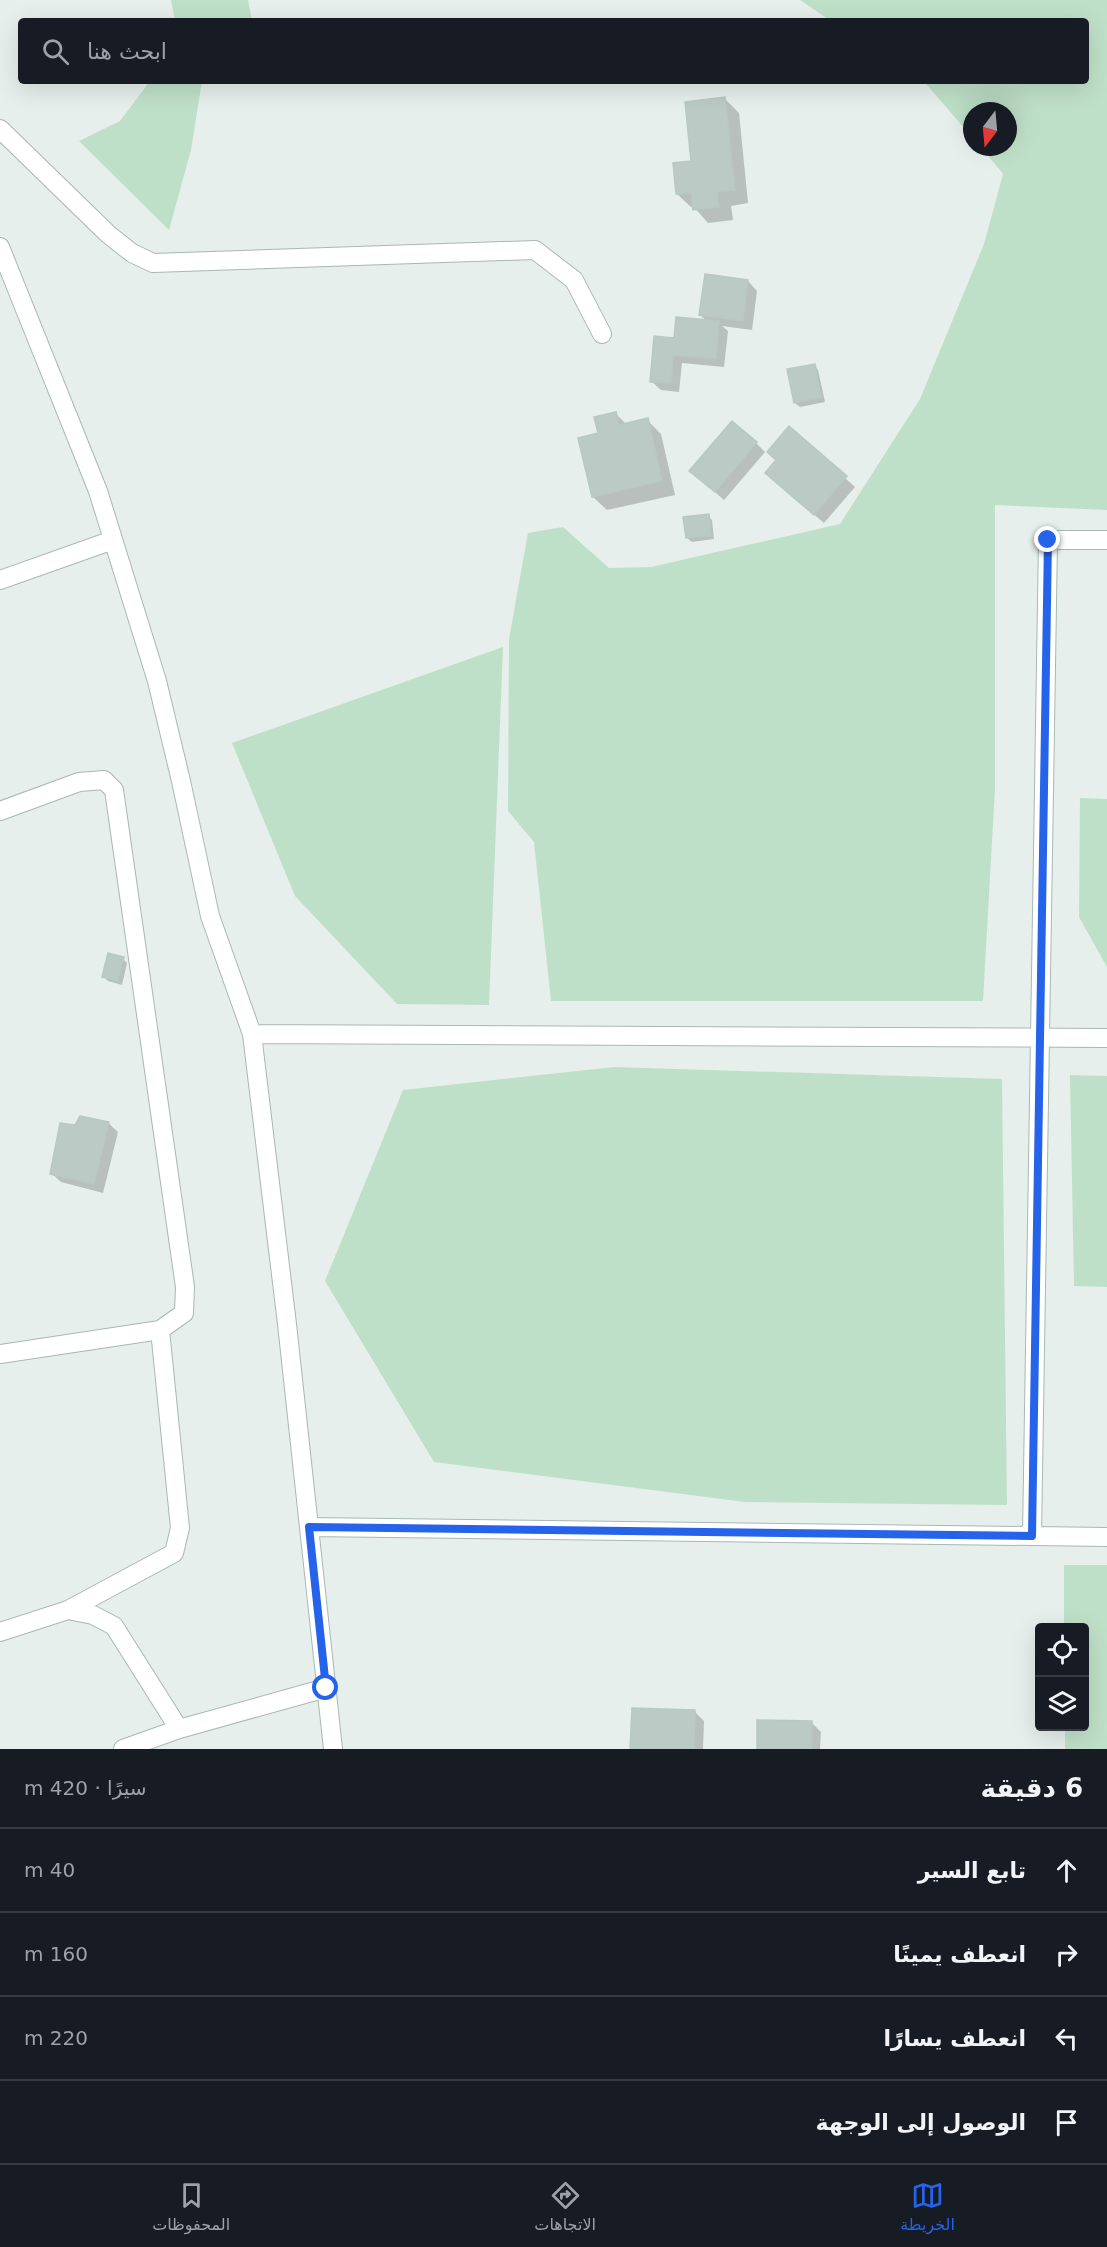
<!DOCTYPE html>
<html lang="ar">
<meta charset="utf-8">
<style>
body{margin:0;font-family:"DejaVu Sans","Noto Naskh Arabic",sans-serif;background:#20242c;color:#f1f3f6;direction:rtl}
.controls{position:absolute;right:18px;bottom:18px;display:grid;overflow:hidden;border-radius:6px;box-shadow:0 6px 24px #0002}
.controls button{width:54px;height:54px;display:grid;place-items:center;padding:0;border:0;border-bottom:2px solid #363941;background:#171b24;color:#f1f3f6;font:30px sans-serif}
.compass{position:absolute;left:963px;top:102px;width:54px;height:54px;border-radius:50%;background:#171b24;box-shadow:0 6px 24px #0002;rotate:196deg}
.stop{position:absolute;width:18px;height:18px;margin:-14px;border:4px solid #2563eb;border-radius:50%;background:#fff}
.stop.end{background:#2563eb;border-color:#fff;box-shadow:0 2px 6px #0008}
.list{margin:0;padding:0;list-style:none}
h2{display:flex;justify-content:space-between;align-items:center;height:78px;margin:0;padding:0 24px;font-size:26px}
h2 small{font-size:20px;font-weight:400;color:#9ea1a6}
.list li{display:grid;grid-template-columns:39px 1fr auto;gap:18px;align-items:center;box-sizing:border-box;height:84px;padding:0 24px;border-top:2px solid #363941}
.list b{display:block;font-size:22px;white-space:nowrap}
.list em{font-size:20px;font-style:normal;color:#9ea1a6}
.icon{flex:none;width:33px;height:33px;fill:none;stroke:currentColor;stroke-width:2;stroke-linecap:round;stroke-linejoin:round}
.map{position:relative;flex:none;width:1107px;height:1749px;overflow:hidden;direction:ltr}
.search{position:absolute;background:#171b24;box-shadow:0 6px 24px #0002;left:18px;right:18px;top:18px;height:66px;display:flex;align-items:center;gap:15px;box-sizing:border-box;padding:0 21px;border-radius:6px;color:#9ea1a6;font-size:22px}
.sheet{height:414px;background:#171b24}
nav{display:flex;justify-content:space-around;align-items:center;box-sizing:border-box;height:84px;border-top:2px solid #363941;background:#171b24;font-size:16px;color:#9ea1a6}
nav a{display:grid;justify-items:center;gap:3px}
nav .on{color:#2563eb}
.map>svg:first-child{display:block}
.green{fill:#bfe0c8}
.shadow{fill:#0003}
.building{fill:#bbcac4;stroke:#b8c9c2;stroke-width:1.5}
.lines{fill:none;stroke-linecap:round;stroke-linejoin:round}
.minor-casing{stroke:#a8b8b2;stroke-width:20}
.minor{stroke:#fff;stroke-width:18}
.route{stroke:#2563eb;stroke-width:8}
</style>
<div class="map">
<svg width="1107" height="1749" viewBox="0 0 1107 1749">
<rect width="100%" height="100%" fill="#e6efeb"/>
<path class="green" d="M 171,0 L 248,0 L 252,21 L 175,21 Z
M 800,0 L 1107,0 L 1107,510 L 995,505 L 995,789 L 983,1001 L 551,1001 L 534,842 L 508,811 L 509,639 L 528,533 L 563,527 L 609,568 L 651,567 L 840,524 L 920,399 L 984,244 L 1003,174 L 981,147 L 1008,147 L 1008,111 L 972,111 L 972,137 L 927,85 L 922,81 L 1086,81 L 1086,21 L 831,21 Z
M 150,81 L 202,81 L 191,150 L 169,230 L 79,141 L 120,121 Z
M 503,647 L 489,1005 L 397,1004 L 295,896 L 232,743 Z
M 1080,798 L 1107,799 L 1107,967 L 1079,917 Z
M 614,1067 L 1002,1079 L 1007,1505 L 745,1502 L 434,1462 L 325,1281 L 403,1090 Z
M 1070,1075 L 1107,1076 L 1107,1287 L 1074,1286 Z
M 1064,1565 L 1107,1565 L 1107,1749 L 1065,1749 L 1065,1727 L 1084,1726 L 1084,1628 L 1064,1627 Z"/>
<path class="shadow" d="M 725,99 L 739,113 L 748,203 L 731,206 L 733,220 L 708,223 L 694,207 L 691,207 L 677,194 Z
M 748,281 L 757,291 L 752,330 L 722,326 L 728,331 L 724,367 L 682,363 L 679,392 L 661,390 L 651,381 L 676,340 L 707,321 L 700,315 Z
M 814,365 L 818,370 L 825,402 L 800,407 L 795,403 Z
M 616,414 L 627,425 L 647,420 L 661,434 L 675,495 L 607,510 L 593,497 L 599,434 Z
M 789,428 L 855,487 L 824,523 L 776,482 L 777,461 Z
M 756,443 L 765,452 L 724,500 L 691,471 Z
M 708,516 L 712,520 L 714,539 L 692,542 L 687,538 Z
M 123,959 L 127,963 L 122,985 L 108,981 L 104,977 Z
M 108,1123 L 118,1132 L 103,1193 L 61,1182 L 51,1173 L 76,1127 Z
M 695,1712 L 704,1721 L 703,1749 L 632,1749 Z
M 812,1723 L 821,1732 L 820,1749 L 758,1749 Z"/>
<path class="building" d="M 725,97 L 735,190 L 717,192 L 719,207 L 693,210 L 691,193 L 676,194 L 673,163 L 691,161 L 685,102 Z
M 705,274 L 748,280 L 743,321 L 699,315 Z
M 676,317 L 719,321 L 716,359 L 673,355 L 671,383 L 650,382 L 654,336 L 674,338 Z
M 815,364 L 821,398 L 794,403 L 787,369 Z
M 616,412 L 619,425 L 648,418 L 662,481 L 592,497 L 578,438 L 598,433 L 594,417 Z
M 732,421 L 757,442 L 715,492 L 689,471 Z
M 789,426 L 847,476 L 814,515 L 765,473 L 776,460 L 767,452 Z
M 709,514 L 711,536 L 686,538 L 683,517 Z
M 108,953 L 124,957 L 118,981 L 102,977 Z
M 80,1116 L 109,1122 L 94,1184 L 50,1174 L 60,1123 L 75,1125 Z
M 632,1708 L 695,1710 L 694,1749 L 630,1749 Z
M 757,1720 L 812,1721 L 812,1749 L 757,1749 Z"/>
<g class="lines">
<g class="minor-casing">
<path id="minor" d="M 0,129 L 108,234 L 132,253 L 153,263 L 535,250 L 574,280 L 602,334
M 0,247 L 98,491 L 157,681 L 181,781 L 210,916 L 252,1034 L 287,1324 L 333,1749
M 0,580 L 113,540
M 0,811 L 79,782 L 104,780 L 114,790 L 185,1287 L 184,1313 L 160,1330 L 0,1354
M 252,1034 L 1107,1038
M 309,1527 L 1107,1537
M 1032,1536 L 1048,540 L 1107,540
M 68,1610 L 174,1553 L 180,1528 L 160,1330
M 0,1632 L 68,1610 L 93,1615 L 114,1626 L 179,1729
M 123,1749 L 179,1729 L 326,1688"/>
</g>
<use href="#minor" class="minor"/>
</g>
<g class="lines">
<path class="route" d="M 326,1688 L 309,1527 L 1032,1536 L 1048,540"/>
</g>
</svg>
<div class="controls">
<button><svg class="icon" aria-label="locate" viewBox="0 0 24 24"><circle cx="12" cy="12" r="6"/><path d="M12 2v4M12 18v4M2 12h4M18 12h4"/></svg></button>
<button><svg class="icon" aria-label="layers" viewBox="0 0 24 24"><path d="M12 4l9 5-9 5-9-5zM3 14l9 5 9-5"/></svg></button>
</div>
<svg class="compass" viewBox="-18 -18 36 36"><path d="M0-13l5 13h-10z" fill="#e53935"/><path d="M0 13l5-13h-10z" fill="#9ea1a6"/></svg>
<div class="stop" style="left:326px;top:1688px"></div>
<div class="stop end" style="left:1048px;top:540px"></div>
<div class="search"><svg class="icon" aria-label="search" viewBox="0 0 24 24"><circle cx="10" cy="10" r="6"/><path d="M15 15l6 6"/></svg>ابحث هنا</div>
</div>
<section class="sheet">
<h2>6 دقيقة<small>سيرًا · 420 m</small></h2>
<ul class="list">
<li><svg class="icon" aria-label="ahead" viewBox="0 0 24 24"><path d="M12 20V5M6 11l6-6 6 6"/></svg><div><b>تابع السير</b></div><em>40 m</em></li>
<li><svg class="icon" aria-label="right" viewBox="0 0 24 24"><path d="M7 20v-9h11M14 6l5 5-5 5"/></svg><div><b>انعطف يمينًا</b></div><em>160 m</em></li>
<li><svg class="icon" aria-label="left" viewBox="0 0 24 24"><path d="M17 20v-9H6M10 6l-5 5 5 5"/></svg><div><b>انعطف يسارًا</b></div><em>220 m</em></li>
<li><svg class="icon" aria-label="arrive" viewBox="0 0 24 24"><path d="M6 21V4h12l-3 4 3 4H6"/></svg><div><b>الوصول إلى الوجهة</b></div></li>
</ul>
</section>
<nav>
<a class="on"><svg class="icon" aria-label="map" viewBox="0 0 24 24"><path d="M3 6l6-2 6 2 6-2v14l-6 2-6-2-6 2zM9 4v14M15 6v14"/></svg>الخريطة</a>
<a><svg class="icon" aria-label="directions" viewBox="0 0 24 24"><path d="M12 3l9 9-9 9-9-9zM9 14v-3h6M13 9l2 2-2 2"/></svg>الاتجاهات</a>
<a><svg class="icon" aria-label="saved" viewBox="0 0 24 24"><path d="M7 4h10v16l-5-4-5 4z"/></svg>المحفوظات</a>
</nav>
